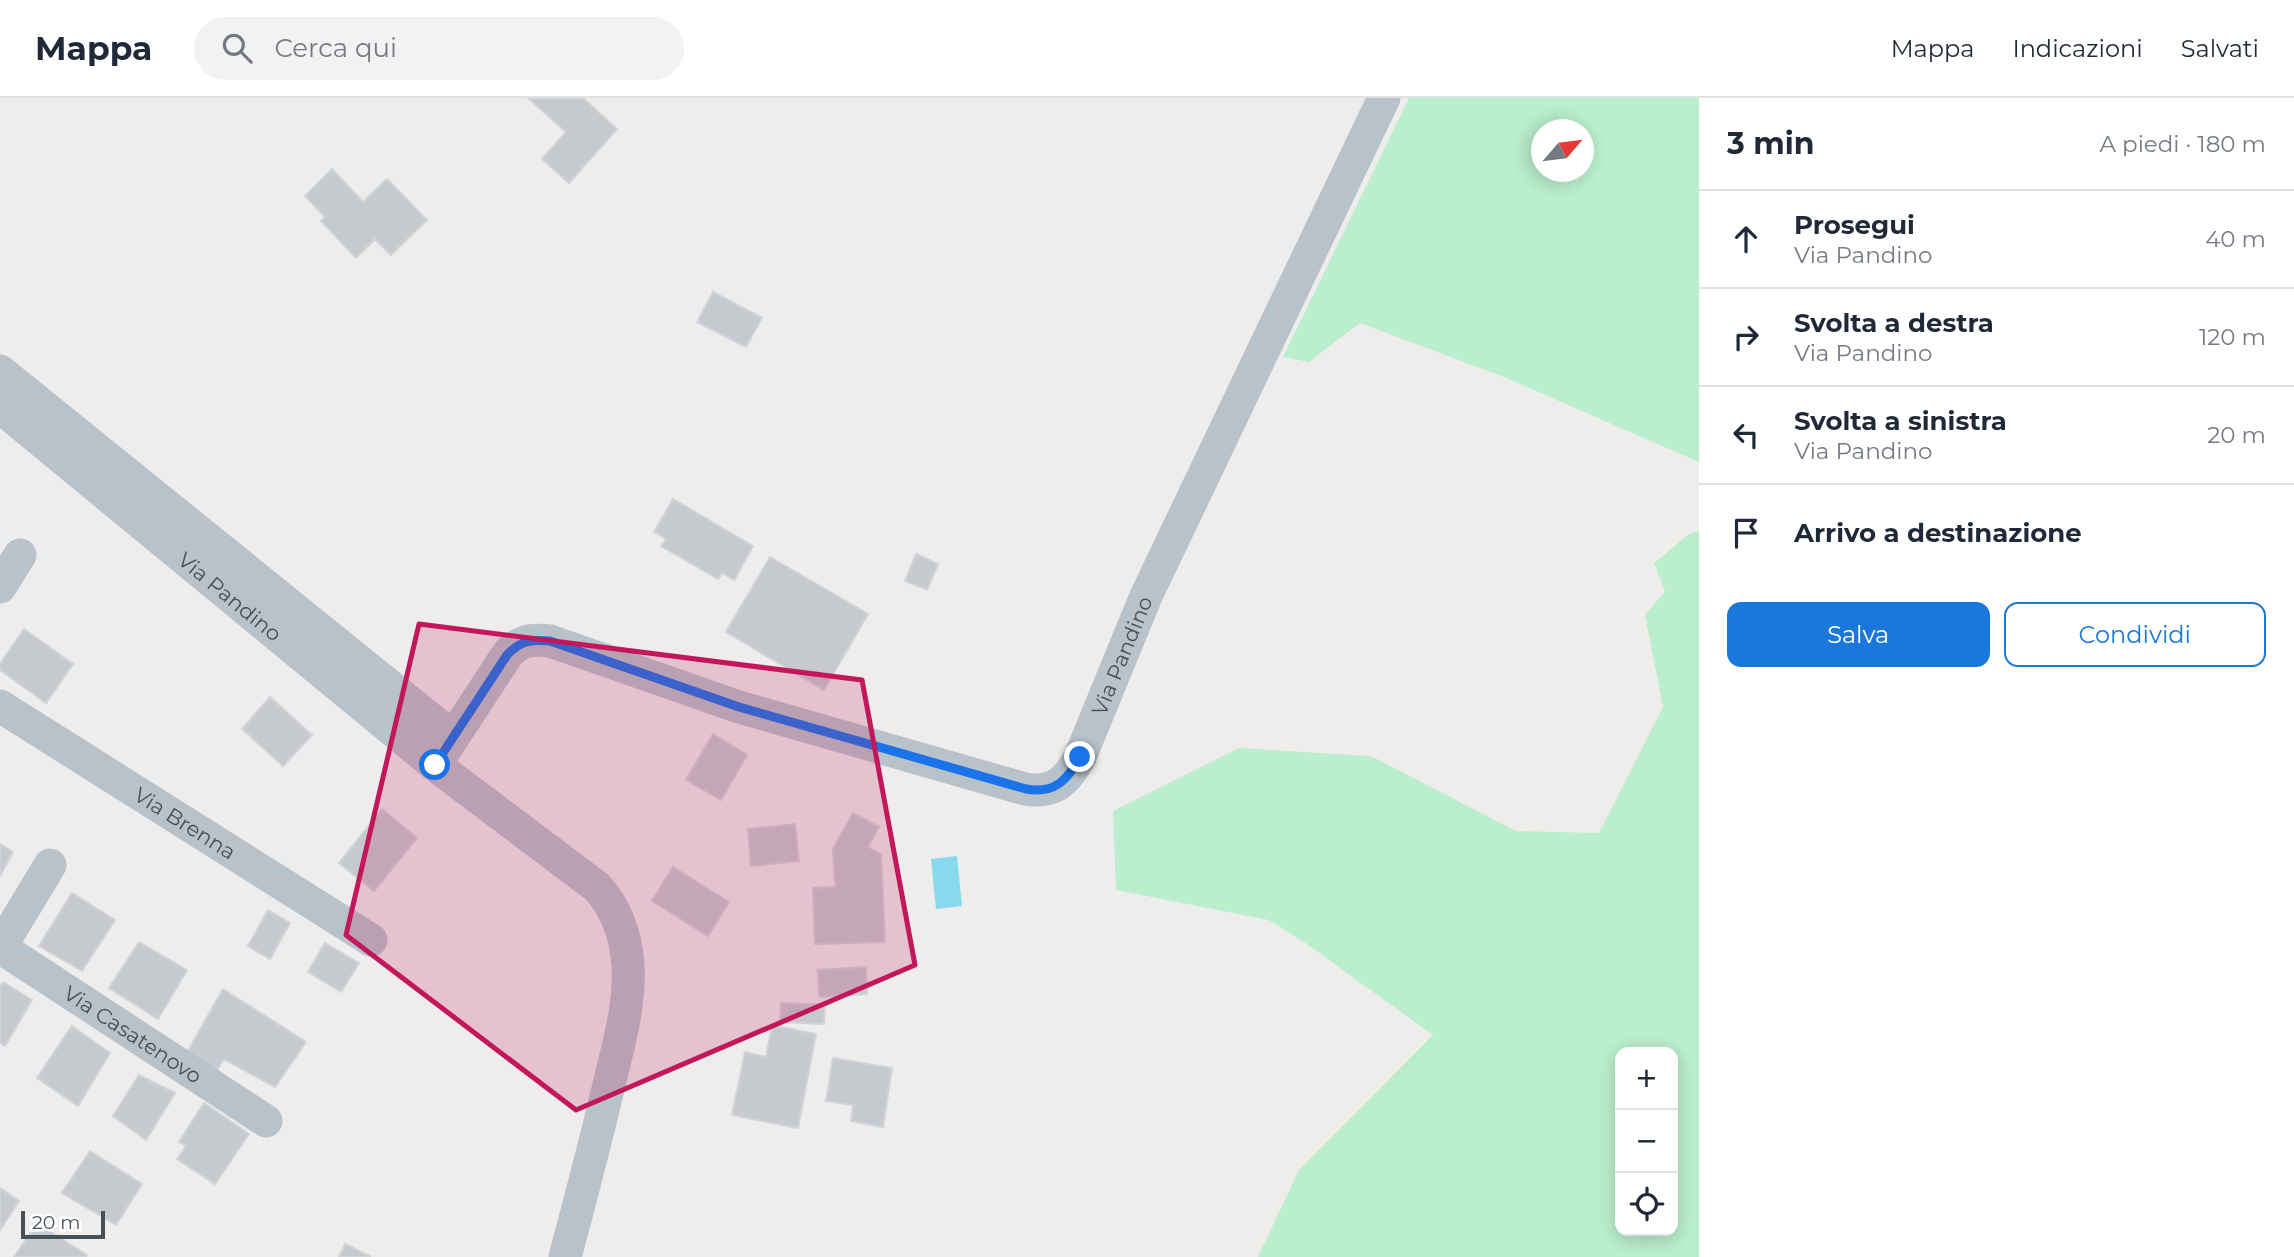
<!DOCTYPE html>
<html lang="it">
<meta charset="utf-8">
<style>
body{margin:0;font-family:Montserrat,sans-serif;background:#f2f2f3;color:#1f2937}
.controls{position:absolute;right:21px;bottom:21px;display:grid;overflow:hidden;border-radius:14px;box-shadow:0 4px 18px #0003}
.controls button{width:63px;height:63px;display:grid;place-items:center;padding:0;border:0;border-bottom:2px solid #e0e1e3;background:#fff;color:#1f2937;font:35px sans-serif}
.compass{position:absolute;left:1531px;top:21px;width:63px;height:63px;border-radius:50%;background:#fff;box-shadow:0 4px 18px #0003;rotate:62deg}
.scale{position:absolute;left:21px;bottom:18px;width:84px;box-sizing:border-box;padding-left:7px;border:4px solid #45515a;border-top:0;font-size:19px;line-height:24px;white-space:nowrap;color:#45515a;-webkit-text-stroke:5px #fff;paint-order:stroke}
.stop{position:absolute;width:21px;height:21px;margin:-16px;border:5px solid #1a73e8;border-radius:50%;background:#fff}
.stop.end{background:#1a73e8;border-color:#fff;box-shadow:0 2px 7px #0008}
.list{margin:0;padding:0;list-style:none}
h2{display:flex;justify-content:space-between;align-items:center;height:91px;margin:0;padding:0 28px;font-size:30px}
h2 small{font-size:23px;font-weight:400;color:#747a83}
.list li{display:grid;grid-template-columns:46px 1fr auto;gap:21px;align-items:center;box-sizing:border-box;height:98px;padding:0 28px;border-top:2px solid #e0e1e3}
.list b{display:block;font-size:26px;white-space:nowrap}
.list p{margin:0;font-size:23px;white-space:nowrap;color:#747a83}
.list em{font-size:23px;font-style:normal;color:#747a83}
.actions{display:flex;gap:14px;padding:21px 28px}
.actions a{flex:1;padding:16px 0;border:2px solid #1a77dc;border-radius:14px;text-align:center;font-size:24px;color:#1a77dc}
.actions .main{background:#1a77dc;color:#fff}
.icon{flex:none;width:38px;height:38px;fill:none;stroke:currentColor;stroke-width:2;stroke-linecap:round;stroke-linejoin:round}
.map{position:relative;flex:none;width:1699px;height:1159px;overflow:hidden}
header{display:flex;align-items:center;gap:42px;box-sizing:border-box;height:98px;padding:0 35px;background:#fff;border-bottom:2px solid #e0e1e3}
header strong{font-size:33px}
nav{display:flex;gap:38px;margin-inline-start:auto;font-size:24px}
.search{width:490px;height:63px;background:#f2f2f3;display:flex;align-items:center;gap:18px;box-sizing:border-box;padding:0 24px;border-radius:38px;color:#747a83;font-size:26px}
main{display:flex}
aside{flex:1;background:#fff}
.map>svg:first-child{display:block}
.green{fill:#baeecc;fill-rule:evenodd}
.water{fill:#87daeb}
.building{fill:#c6cacf;stroke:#d0d3d8;stroke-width:2}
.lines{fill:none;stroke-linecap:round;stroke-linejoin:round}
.minor{stroke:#b8c2ca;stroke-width:33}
.route{stroke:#1a73e8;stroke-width:9}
.marked{fill:#c2185b;fill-opacity:0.2;stroke:#c2185b;stroke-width:5;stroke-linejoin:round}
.labels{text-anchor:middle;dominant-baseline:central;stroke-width:5;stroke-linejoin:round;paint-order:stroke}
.street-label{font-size:21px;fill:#45515a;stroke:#fff}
</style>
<header>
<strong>Mappa</strong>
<div class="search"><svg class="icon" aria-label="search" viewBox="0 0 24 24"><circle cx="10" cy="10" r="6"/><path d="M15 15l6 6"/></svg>Cerca qui</div>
<nav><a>Mappa</a><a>Indicazioni</a><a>Salvati</a></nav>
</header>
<main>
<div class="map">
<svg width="1699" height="1159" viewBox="0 0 1699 1159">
<rect width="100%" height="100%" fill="#efecec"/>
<path class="green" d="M 1409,0 L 1699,0 L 1699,364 L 1504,279 L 1360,225 L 1309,264 L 1283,259 ZM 1542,32 L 1584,32 L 1584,74 L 1542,74 Z
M 1699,433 L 1699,1159 L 1258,1159 L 1299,1072 L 1433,937 L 1304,844 L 1269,822 L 1116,792 L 1113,713 L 1239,650 L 1371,658 L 1516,733 L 1599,735 L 1663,609 L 1645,517 L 1665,493 L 1654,465 L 1689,436 ZM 1620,954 L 1673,954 L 1673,1133 L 1620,1133 Z"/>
<path class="water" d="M 957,758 L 962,808 L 936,811 L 931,761 Z"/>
<path class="building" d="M 528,0 L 583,0 L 617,31 L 569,85 L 542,61 L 566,34 Z
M 332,71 L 363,104 L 387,81 L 427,122 L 391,157 L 375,141 L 356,160 L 321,123 L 325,119 L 305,98 Z
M 713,194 L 762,220 L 746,249 L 697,224 Z
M 673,401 L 753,448 L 734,482 L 722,475 L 718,481 L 661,448 L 666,441 L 654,434 Z
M 916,456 L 938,466 L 927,492 L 905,483 Z
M 770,459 L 868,516 L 824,592 L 726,534 Z
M 24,531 L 73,566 L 46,605 L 0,572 L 0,566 Z
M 270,599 L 312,637 L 283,668 L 242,631 Z
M 713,636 L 747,657 L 721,702 L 686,682 Z
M 382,711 L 417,740 L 374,793 L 339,765 Z
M 853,715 L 879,729 L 868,749 L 881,756 L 885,844 L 815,846 L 813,790 L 835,789 L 833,751 Z
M 795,726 L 799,763 L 751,768 L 748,731 Z
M 0,746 L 13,754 L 0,778 Z
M 673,769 L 729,804 L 708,838 L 652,803 Z
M 72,795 L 115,822 L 82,873 L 39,848 Z
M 268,812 L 290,825 L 270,861 L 248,848 Z
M 139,844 L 187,872 L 158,921 L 109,890 Z
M 325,845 L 359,865 L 341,894 L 308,874 Z
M 866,869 L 867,896 L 819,899 L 818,872 Z
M 3,884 L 32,902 L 5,948 L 0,945 L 0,889 Z
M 223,891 L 306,944 L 275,989 L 224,961 L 217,972 L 188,953 Z
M 781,905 L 825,907 L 824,926 L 780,924 Z
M 772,927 L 816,936 L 798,1030 L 732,1017 L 745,954 L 766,959 Z
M 72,928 L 110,955 L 78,1008 L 37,980 Z
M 833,960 L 892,970 L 883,1029 L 851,1023 L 853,1007 L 826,1003 Z
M 139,977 L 175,995 L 146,1042 L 113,1018 Z
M 204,1005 L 249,1036 L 215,1086 L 177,1061 L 186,1048 L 179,1044 Z
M 90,1053 L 142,1086 L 116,1127 L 62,1095 Z
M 0,1090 L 19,1103 L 0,1132 Z
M 37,1125 L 87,1157 L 86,1159 L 14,1159 Z
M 345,1146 L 371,1159 L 339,1159 Z"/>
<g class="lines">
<g class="minor">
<path d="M 0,273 L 453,639"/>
<path id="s1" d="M 0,309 L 435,667 L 597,789 C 616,810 626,838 628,867 C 630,905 620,942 611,978 C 597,1039 581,1099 565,1159"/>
<path d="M 0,489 L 20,457"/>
<path id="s2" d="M 0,608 L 371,842"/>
<path id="s3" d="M 435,667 L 507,557 C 520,542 531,541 550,543 L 739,609 L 1025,691 C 1054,696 1067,683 1080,659 L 1146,498 L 1384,0"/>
<path id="s4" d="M 0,849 L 266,1023"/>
<path d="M 0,850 L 50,767"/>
</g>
</g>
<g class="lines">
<path class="route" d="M 435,667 L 507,557 C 520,543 531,541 550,543 L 739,609 L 1026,691 C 1054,696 1067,683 1080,659"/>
</g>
<path class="marked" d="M 419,526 L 862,582 L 915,867 L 576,1012 L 346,837 Z"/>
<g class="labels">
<g class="street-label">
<text stroke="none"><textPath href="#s1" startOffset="298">Via Pandino</textPath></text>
<text stroke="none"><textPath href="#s3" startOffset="856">Via Pandino</textPath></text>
<text stroke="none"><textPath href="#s2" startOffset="219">Via Brenna</textPath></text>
<text stroke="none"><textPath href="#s4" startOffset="159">Via Casatenovo</textPath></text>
</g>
</g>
</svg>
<div class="controls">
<button>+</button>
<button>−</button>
<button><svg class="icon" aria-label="locate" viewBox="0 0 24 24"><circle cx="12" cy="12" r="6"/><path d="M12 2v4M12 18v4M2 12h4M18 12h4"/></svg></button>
</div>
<svg class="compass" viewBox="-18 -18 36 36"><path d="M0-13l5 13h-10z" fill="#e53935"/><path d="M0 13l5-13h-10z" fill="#747a83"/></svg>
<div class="scale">20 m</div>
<div class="stop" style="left:435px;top:667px"></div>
<div class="stop end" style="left:1080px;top:659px"></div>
</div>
<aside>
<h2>3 min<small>A piedi · 180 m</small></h2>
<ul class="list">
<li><svg class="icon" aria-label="ahead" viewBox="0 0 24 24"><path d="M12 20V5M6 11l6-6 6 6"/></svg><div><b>Prosegui</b><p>Via Pandino</p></div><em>40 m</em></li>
<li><svg class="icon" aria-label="right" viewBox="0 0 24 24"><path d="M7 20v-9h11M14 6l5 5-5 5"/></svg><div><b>Svolta a destra</b><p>Via Pandino</p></div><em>120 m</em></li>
<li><svg class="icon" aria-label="left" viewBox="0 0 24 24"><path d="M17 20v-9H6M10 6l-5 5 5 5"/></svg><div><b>Svolta a sinistra</b><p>Via Pandino</p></div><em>20 m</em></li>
<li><svg class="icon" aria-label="arrive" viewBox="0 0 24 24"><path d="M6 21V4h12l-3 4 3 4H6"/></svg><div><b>Arrivo a destinazione</b></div></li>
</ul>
<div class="actions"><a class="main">Salva</a><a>Condividi</a></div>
</aside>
</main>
